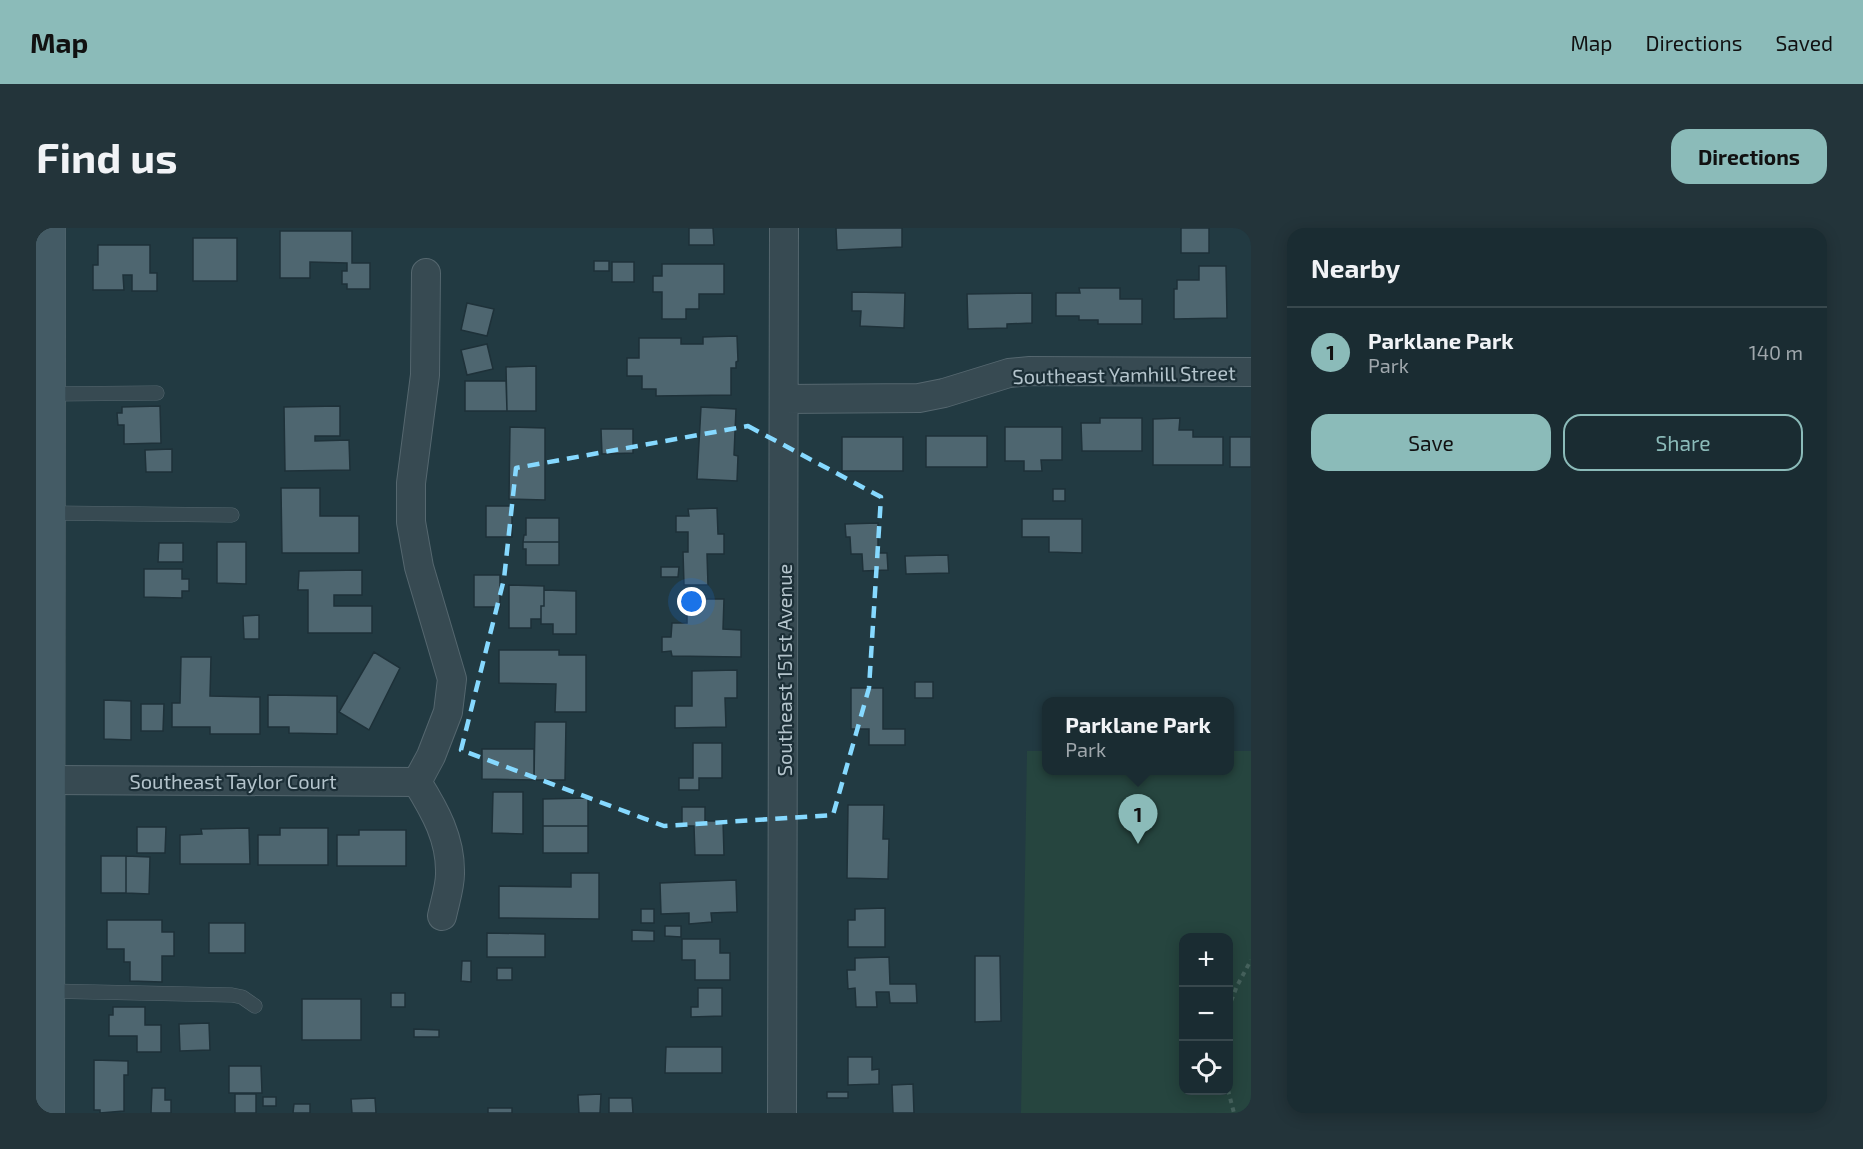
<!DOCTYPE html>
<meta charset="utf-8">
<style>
body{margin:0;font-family:"Exo 2",sans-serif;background:#23343a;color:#f1f3f6}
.controls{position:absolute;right:18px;bottom:18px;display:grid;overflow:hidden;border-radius:12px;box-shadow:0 3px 15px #0003}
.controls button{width:54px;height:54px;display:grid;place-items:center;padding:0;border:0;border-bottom:2px solid #38484d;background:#1a2c32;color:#f1f3f6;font:30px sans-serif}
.you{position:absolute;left:656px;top:374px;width:21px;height:21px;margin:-15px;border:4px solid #fff;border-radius:50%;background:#1a73e8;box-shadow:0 0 0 9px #1a73e833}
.badge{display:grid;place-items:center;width:39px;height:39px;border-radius:50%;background:#8bbbb9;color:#111;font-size:20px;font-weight:700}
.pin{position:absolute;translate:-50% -50px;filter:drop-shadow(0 2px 3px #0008)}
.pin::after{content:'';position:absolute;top:32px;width:21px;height:18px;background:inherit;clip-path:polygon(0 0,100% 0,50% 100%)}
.popup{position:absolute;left:1006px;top:469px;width:192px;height:78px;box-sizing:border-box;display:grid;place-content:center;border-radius:12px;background:#1a2c32;filter:drop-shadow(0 2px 4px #0005);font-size:20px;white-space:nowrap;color:#9fa7ac}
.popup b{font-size:22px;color:#f1f3f6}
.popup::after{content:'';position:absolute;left:50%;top:100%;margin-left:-12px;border:12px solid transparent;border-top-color:#1a2c32}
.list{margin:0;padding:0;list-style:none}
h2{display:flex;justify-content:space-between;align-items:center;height:78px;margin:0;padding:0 24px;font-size:26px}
h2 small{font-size:20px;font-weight:400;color:#9fa7ac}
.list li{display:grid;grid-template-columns:39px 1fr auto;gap:18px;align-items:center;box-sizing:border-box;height:90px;padding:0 24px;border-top:2px solid #38484d}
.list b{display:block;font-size:22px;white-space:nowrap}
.list p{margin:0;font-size:20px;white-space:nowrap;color:#9fa7ac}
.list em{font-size:20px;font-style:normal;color:#9fa7ac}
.actions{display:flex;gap:12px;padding:18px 24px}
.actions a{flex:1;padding:14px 0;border:2px solid #8bbbb9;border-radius:18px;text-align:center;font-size:21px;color:#8bbbb9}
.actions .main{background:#8bbbb9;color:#111}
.icon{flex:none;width:33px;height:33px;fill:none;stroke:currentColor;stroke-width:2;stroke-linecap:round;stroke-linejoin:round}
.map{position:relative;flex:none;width:1215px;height:885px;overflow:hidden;border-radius:18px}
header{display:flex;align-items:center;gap:36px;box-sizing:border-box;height:84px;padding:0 30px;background:#8bbbb9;color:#111}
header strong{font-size:28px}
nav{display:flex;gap:33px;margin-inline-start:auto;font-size:21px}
.intro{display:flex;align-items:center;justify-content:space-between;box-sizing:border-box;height:144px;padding:0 36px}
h1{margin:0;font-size:42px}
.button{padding:15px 27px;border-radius:18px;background:#8bbbb9;color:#111;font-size:21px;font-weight:700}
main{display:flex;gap:36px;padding:0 36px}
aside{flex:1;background:#1a2c32;border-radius:18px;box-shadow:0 3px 15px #0003}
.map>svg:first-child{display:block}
.green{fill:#26453f;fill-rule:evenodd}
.building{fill:#4e6670;stroke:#1e3139;stroke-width:1.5}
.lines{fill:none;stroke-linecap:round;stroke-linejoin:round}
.service-casing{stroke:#55676f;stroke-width:15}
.minor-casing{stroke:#55676f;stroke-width:30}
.secondary-casing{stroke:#55676f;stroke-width:34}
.path{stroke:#45615c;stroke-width:4;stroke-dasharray:4.5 4.5;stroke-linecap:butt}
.service{stroke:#374a52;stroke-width:14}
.minor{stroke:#374a52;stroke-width:28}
.secondary{stroke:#445b65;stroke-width:33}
.marked{fill:none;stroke:#86d9ff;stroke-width:4.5;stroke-dasharray:12 8;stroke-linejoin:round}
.labels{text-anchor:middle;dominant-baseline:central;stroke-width:4.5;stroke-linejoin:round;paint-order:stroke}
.street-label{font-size:20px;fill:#b4c4cc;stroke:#1c2f37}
</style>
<header>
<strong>Map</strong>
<nav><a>Map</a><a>Directions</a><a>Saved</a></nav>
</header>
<div class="intro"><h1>Find us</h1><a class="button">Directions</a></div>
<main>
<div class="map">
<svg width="1215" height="885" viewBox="0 0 1215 885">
<rect width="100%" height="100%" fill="#223a42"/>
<path class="green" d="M 991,523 L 1010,523 L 1010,542 L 1194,542 L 1194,523 L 1215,523 L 1215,885 L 985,885 ZM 1148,710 L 1192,710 L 1192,862 L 1148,862 Z"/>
<path class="building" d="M 653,0 L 677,0 L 678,17 L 653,17 Z
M 800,0 L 866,0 L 866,19 L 801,22 Z
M 1145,0 L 1173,0 L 1173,25 L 1145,25 Z
M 244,3 L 316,3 L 316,35 L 334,35 L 334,61 L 311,61 L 311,56 L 306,56 L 306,43 L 311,43 L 311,35 L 274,34 L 274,50 L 244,50 Z
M 157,10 L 201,10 L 201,53 L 157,53 Z
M 62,17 L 114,17 L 114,45 L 121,45 L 121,63 L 96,63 L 96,47 L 87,47 L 88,62 L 57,62 L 57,37 L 62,37 Z
M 558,33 L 573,33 L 573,43 L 558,43 Z
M 576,34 L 598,34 L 598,54 L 576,54 Z
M 626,36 L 688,36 L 688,66 L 663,66 L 663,81 L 650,81 L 650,91 L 626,91 L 626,64 L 617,64 L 617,48 L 626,48 Z
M 1163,38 L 1190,38 L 1191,90 L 1138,91 L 1138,61 L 1141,61 L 1141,52 L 1163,52 Z
M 1043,60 L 1084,60 L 1084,71 L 1106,71 L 1106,96 L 1062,96 L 1062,92 L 1043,92 L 1043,88 L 1020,88 L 1020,65 L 1044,65 Z
M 816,64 L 869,65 L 868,100 L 824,98 L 825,83 L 816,83 Z
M 996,65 L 996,95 L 971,96 L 971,100 L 932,101 L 931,66 Z
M 431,75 L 458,81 L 451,108 L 425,102 Z
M 701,108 L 702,133 L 700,134 L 700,140 L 695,140 L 695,167 L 620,168 L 620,161 L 606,161 L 606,148 L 591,148 L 591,130 L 603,130 L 603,110 L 645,110 L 645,116 L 667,116 L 667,109 Z
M 451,116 L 457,141 L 431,147 L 425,122 Z
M 500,138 L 500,183 L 471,183 L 470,139 Z
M 429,153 L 470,153 L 471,183 L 429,183 Z
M 124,178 L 125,215 L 88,216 L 88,197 L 82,197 L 81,185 L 86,185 L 86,179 Z
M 304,178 L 304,208 L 279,208 L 279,213 L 313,212 L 314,242 L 249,243 L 248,179 Z
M 665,179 L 700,181 L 698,227 L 702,228 L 701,253 L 661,251 Z
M 1064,190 L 1106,190 L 1106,223 L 1046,223 L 1045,195 L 1064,195 Z
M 1144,190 L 1143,202 L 1157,202 L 1157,209 L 1187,209 L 1187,237 L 1117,237 L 1117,191 Z
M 474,199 L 509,200 L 509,272 L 473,271 Z
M 969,199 L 1026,199 L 1026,232 L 1005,232 L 1006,243 L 988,243 L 988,233 L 969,233 Z
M 565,201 L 597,201 L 597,225 L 566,226 Z
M 890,208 L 951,208 L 951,239 L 890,239 Z
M 806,209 L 867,209 L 867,243 L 806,243 Z
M 1194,209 L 1215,209 L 1215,239 L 1194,239 Z
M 136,221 L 136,244 L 110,244 L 109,222 Z
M 245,260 L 284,260 L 284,288 L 323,288 L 323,325 L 246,325 Z
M 1017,261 L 1029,261 L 1029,273 L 1017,273 Z
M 450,278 L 476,278 L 476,309 L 450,309 Z
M 681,280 L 682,306 L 688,306 L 688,326 L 671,326 L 672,357 L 648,357 L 647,324 L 652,324 L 652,304 L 640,304 L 640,288 L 653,288 L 652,281 Z
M 490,290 L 523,290 L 523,314 L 487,314 L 488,307 L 490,307 Z
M 986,291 L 1046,291 L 1046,325 L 1013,324 L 1013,309 L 986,309 Z
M 842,295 L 842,325 L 851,325 L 852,342 L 827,343 L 826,326 L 815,326 L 814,309 L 810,309 L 809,296 Z
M 181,314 L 210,314 L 210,356 L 181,355 Z
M 487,314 L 523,314 L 523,337 L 490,337 L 490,321 L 487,321 Z
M 123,315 L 147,315 L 147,334 L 122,334 Z
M 912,327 L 913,345 L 870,346 L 869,328 Z
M 625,339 L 643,339 L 642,349 L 625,349 Z
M 108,341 L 146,341 L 146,351 L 153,351 L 153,363 L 146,363 L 146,370 L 108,369 Z
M 326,342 L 326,367 L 298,367 L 298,378 L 336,378 L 336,405 L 272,405 L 272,362 L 262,362 L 263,343 Z
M 438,347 L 464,347 L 464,379 L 438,379 Z
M 473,357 L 508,358 L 508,378 L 505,378 L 505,391 L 495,391 L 495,400 L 473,400 Z
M 508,362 L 540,363 L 540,406 L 517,406 L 517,396 L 505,396 L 505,378 L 508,378 Z
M 651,371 L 688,371 L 687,401 L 705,402 L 705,429 L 636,428 L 635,423 L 626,424 L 626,409 L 635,409 L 636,395 L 651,395 Z
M 223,387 L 223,411 L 208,411 L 207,388 Z
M 463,422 L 523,422 L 523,427 L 550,427 L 550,484 L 519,484 L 520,456 L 463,455 Z
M 338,424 L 364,440 L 333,502 L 303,484 Z
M 145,429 L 175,429 L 174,468 L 224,469 L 224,506 L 174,506 L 174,499 L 136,499 L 136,475 L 144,475 Z
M 701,442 L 701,470 L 689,470 L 690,499 L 639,500 L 639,478 L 656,478 L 656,443 Z
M 879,454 L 897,454 L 897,470 L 879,470 Z
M 815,460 L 847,460 L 847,501 L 869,501 L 869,517 L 833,517 L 833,501 L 815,501 Z
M 232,467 L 301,468 L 301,506 L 253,505 L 253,499 L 232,499 Z
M 68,472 L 95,473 L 95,512 L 68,511 Z
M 105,476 L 128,476 L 127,503 L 105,503 Z
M 499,494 L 530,494 L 529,552 L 498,552 Z
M 657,515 L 686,515 L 686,550 L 663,550 L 663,562 L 643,562 L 643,550 L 657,550 Z
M 446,521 L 498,521 L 498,552 L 446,551 Z
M 457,564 L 487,564 L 487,606 L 456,605 Z
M 552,570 L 552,598 L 507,598 L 507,571 Z
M 812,577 L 848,577 L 847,611 L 853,611 L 852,651 L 811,650 Z
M 646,579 L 669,579 L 669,593 L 687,593 L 688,627 L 659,627 L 658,598 L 646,598 Z
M 507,598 L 552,598 L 552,625 L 507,625 Z
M 101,599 L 130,599 L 129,625 L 101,625 Z
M 213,600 L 214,636 L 144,636 L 144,607 L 166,606 L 165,601 Z
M 244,600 L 292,600 L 292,637 L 222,637 L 222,607 L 244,607 Z
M 323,602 L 370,602 L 370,638 L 301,638 L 301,607 L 323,607 Z
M 65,628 L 90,628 L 90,665 L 65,665 Z
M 90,628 L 114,629 L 113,666 L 90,665 Z
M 535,645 L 563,645 L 563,691 L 463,690 L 463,658 L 535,659 Z
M 700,652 L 701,684 L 675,685 L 676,694 L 653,696 L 653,685 L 625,686 L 624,655 Z
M 849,680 L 849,719 L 812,719 L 812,692 L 819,692 L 819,681 Z
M 605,681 L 618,681 L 618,695 L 605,695 Z
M 71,692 L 126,692 L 126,704 L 138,704 L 138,728 L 126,728 L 126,754 L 94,753 L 94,734 L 88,734 L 88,721 L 71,721 Z
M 173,695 L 209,695 L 209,725 L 173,725 Z
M 629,698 L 645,698 L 645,709 L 629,708 Z
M 596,702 L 618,703 L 618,713 L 596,713 Z
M 451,705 L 509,706 L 509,729 L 451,729 Z
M 646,711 L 684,711 L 684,725 L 694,725 L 694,752 L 659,752 L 659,732 L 646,732 Z
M 939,728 L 964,728 L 965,793 L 939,794 Z
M 853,729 L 854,756 L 880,756 L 881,775 L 854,775 L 853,764 L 840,764 L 841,779 L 820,779 L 819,760 L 812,761 L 811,742 L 819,742 L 819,730 Z
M 426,733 L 435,733 L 435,754 L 425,753 Z
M 461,740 L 476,740 L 476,752 L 461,752 Z
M 662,760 L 686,760 L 686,788 L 655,789 L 655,779 L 662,779 Z
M 355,765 L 369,765 L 369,779 L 355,779 Z
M 266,771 L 325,771 L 325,812 L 266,812 Z
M 77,779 L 109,779 L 109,797 L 125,797 L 125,824 L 101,824 L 101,808 L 73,808 L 73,787 L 77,787 Z
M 173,795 L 174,822 L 144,823 L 143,796 Z
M 378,801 L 403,802 L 403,809 L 378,809 Z
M 630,819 L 686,819 L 686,845 L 629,845 Z
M 812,829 L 836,829 L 836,842 L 843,841 L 843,856 L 812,857 Z
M 58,832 L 92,833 L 92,847 L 88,847 L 88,883 L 64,885 L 64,882 L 58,882 Z
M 193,838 L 225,838 L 226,865 L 193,865 Z
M 877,856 L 878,885 L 857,885 L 856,857 Z
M 116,860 L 129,860 L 129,872 L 135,872 L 135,885 L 115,885 Z
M 791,864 L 812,864 L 812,870 L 791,870 Z
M 199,866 L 220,866 L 220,885 L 199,885 Z
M 565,866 L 564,885 L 543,885 L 542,867 Z
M 227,869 L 240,869 L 240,878 L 227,878 Z
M 339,870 L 340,885 L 316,885 L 315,871 Z
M 573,870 L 596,870 L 597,885 L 573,885 Z
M 258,876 L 274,876 L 274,885 L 257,885 Z
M 452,880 L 476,880 L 476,885 L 452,885 Z"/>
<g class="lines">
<g class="service-casing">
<path id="service" d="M 13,166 L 121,165
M 13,285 L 196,287
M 12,763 L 196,767 L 206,769 L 219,778"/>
</g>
<g class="minor-casing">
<path id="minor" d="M 748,171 L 883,170 L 908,165 L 973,145 L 994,143 L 1215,144
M 13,552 L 381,554
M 381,554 L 395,528 L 412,484 L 416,451 L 383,339 L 375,294 L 375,255 L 389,147 L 390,45
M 381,554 C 399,583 415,611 414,646 C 414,659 409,674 406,688
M 746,885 L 748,0"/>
</g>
<g class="secondary-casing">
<path id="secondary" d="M 12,885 L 13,0"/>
</g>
<path class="path" d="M 1192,781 L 1201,758 L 1215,732
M 1192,862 L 1198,885"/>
<use href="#service" class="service"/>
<use href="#minor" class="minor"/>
<use href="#secondary" class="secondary"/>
</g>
<path class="marked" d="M 712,198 L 845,269 L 833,460 L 797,587 L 628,598 L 425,522 L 468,351 L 480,240 Z"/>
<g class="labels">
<g class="street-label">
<text transform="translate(1088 146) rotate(-1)">Southeast Yamhill Street</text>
<text transform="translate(748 442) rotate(-90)">Southeast 151st Avenue</text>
<text x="197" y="553">Southeast Taylor Court</text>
</g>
</g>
</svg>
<div class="controls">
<button>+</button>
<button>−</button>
<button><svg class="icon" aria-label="locate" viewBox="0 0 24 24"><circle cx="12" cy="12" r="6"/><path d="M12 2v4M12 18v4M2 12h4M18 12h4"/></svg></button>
</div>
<div class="you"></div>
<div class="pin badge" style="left:1102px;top:616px">1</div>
<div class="popup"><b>Parklane Park</b>Park</div>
</div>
<aside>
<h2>Nearby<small></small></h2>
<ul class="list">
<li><span class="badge">1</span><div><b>Parklane Park</b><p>Park</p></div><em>140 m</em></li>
</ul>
<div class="actions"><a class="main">Save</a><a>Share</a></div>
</aside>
</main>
